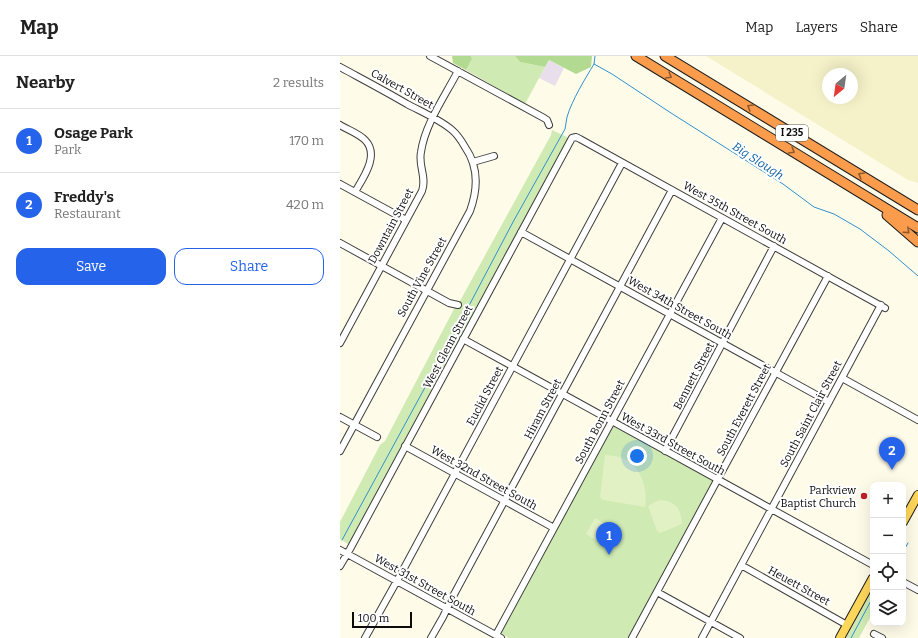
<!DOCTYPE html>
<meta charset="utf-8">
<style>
body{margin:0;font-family:Bitter,serif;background:#f6f6f6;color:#222}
.controls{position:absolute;right:12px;bottom:12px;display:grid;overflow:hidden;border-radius:8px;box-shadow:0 4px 16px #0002}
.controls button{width:36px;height:36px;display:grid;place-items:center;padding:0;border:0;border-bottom:1px solid #e0e0e0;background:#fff;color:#222;font:20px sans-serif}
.compass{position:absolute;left:482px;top:12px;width:36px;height:36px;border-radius:50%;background:#fff;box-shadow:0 4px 16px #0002;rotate:209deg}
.scale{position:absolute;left:12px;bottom:10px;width:60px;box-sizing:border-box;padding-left:4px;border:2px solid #0b0b0b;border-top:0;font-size:11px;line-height:14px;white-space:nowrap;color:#0b0b0b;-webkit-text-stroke:3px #fff;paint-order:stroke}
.you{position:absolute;left:297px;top:400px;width:14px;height:14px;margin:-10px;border:3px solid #fff;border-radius:50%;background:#1a73e8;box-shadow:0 0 0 6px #1a73e833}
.badge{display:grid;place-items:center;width:26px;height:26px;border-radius:50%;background:#2563eb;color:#fff;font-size:13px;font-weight:700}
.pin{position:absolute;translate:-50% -33px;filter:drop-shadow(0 1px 2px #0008)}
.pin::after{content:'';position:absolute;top:21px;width:14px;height:12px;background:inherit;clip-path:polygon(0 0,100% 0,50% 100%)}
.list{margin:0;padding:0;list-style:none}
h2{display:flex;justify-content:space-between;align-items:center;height:52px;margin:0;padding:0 16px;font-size:17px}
h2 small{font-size:13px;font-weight:400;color:#767676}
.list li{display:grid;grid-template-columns:26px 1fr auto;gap:12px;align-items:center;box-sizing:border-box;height:64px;padding:0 16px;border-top:1px solid #e0e0e0}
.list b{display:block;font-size:15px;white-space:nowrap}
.list p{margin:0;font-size:13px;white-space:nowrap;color:#767676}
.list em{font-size:13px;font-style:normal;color:#767676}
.actions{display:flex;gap:8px;padding:12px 16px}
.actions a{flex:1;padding:9px 0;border:1px solid #2563eb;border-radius:12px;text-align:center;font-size:14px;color:#2563eb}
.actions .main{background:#2563eb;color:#fff}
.icon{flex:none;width:22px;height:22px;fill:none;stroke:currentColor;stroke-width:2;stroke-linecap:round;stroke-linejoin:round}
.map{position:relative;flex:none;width:578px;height:582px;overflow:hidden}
header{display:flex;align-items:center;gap:24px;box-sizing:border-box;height:56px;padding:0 20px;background:#fff;border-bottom:1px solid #e0e0e0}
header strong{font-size:19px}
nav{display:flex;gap:22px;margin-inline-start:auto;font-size:14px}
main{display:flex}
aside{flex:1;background:#fff}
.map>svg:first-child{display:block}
.industrial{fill:#e9deeb}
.farmland{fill:#f5f2c9;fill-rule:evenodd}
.green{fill:#cfeab2}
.forest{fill:#b2db91}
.pitch{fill:#e1f1c4}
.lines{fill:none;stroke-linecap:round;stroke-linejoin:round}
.stream{stroke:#3091d1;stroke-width:1}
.minor-casing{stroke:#3e3e3e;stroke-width:8}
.major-casing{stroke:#1c1c1c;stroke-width:10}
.highway-casing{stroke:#1c1c1c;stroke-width:11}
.minor{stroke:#fff;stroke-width:6}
.major{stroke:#fdd65a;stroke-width:8}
.highway{stroke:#fa9c4c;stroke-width:9}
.oneway{stroke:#8e5b2f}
.poi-dot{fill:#bf1f26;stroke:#fff;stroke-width:1.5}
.labels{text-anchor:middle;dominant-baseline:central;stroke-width:4;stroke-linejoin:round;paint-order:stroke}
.shield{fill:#fff;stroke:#545454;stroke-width:1}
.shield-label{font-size:10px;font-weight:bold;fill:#0b0b0b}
.street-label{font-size:11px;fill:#0b0b0b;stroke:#fff}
.poi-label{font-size:11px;fill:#0b0b0b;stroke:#fff;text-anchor:end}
.water-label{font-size:12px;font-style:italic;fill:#1161a0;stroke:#fff}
</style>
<header>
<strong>Map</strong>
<nav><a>Map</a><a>Layers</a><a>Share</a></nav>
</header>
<main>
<aside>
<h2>Nearby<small>2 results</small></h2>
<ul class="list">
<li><span class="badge">1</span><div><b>Osage Park</b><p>Park</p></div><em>170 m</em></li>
<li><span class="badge">2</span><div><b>Freddy's</b><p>Restaurant</p></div><em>420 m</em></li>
</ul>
<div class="actions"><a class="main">Save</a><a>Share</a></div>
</aside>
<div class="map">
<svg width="578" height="582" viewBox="0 0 578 582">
<rect width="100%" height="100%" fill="#fffbe9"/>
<path class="industrial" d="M 209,4 L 224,12 L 215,30 L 199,22 Z"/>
<path class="farmland" d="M 366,0 L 578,0 L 578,127 L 568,124 ZM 488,18 L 512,18 L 512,42 L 488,42 Z"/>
<path class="green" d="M 131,0 L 175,0 L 180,6 L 205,11 L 185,48 L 126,14 L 132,3 Z
M 212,74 L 229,82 L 10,489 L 0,483 L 0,466 L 40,389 L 45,385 L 115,251 L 120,245 L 211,79 Z
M 273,368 L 375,424 L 290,582 L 169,582 L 160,577 Z
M 533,532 L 533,556 L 519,582 L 506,582 Z"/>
<path class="forest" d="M 112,0 L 131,0 L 132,3 L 126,14 L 113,7 Z
M 175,0 L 252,0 L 251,11 L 236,18 L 209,4 L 205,11 L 180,6 Z"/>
<path class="pitch" d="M 265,399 C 271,399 278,400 284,403 C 302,412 308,433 305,451 L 263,444 L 260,441 Z
M 320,444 C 336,445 341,453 342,468 L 320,477 L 317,475 L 308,450 L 313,447 Z
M 255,462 L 265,468 L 256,484 L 246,478 Z"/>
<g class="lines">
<path class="stream" d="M 255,0 L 254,8 L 272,18 L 331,57 L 443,128 L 474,151 L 494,158 L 520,173 L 549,195 L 578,220
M 2,484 L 113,280 L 173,166 L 225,73 C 226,69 226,65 227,61 C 232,44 245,23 254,8
M 563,496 L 568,487
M 511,582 L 533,541"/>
<g class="minor-casing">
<path id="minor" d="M 90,0 L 204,62 L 207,64 L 209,69
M 0,11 C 22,23 45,35 67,48 C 82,56 99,63 112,74 C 118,79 121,84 125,91 C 139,111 138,133 130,155 L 0,395
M 0,69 C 8,74 18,77 25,84 C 40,99 23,122 15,136
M 133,106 L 154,100
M 0,128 L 66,164
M 181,176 L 489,346
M 0,187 L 109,247 L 118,249
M 123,283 L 533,509
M 0,287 L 82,135 C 87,121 78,110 81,96 C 85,68 105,40 118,15
M 502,322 L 578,364
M 0,361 L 37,381
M 65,390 L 214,472
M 325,395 L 434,190
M 0,494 L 161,582
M 401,509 L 507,569
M 0,510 L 10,493 L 232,82 L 236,81 L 240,83 L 545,252
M 563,526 L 578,534
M 317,536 L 400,582
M 534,578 L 542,582
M 156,579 L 382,162
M 25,582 L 63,514 L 282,107
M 91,582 L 103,561 L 111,544 L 332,134
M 292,582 L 387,406 L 488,220
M 362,582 L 541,249"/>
</g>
<g class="major-casing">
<path id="major" d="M 563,466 L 578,439
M 500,582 L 533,522"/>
</g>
<g class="highway-casing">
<path id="highway" d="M 296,0 L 578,172
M 325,0 L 578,154
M 547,159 L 578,186"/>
</g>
<use href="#minor" class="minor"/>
<use href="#major" class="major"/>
<use href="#highway" class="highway"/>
</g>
<defs><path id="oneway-chevron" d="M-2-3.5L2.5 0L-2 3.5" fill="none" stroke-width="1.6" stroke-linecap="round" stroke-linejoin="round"/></defs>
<g class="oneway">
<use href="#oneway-chevron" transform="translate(329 20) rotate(31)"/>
<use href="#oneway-chevron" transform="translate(410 51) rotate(-149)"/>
<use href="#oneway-chevron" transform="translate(452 95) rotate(31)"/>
<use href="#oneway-chevron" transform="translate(521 119) rotate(-149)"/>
<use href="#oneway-chevron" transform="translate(567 175) rotate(42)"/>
</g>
<circle class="poi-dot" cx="524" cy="440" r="4"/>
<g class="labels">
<rect class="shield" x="436" y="69" width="32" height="16" rx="3"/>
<g class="shield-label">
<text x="452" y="77">I 235</text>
</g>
<g class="street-label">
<text transform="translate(62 33) rotate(29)">Calvert Street</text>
<text transform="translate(395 157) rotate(29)">West 35th Street South</text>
<text transform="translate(51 170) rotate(-62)">Downtain Street</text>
<text transform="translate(82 221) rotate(-61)">South Vine Street</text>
<text transform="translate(340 252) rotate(29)">West 34th Street South</text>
<text transform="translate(108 291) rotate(-62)">West Glenn Street</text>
<text transform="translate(354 320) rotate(-62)">Bennett Street</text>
<text transform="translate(145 340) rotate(-62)">Euclid Street</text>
<text transform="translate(203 353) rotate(-62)">Hiram Street</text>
<text transform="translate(404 354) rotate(-62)">South Everett Street</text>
<text transform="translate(471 358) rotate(-62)">South Saint Clair Street</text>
<text transform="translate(260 366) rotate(-62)">South Bonn Street</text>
<text transform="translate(333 388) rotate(29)">West 33rd Street South</text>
<text transform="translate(144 422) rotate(29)">West 32nd Street South</text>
<text transform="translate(85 529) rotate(29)">West 31st Street South</text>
<text transform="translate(459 530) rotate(29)">Heuett Street</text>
</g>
<g class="poi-label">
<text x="516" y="434">Parkview<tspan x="516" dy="13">Baptist Church</tspan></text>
</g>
<g class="water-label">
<text transform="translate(418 105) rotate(33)">Big Slough</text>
</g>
</g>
</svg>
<div class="controls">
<button>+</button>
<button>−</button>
<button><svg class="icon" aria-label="locate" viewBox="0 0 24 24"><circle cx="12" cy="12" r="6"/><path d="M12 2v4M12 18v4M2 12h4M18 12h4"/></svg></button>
<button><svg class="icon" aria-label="layers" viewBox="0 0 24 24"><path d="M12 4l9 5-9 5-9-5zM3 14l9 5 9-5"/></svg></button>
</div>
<svg class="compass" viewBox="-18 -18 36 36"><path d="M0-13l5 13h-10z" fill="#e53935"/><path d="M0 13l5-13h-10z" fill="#767676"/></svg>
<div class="scale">100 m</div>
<div class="you"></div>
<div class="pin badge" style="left:269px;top:499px">1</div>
<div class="pin badge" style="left:552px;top:414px">2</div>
</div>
</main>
